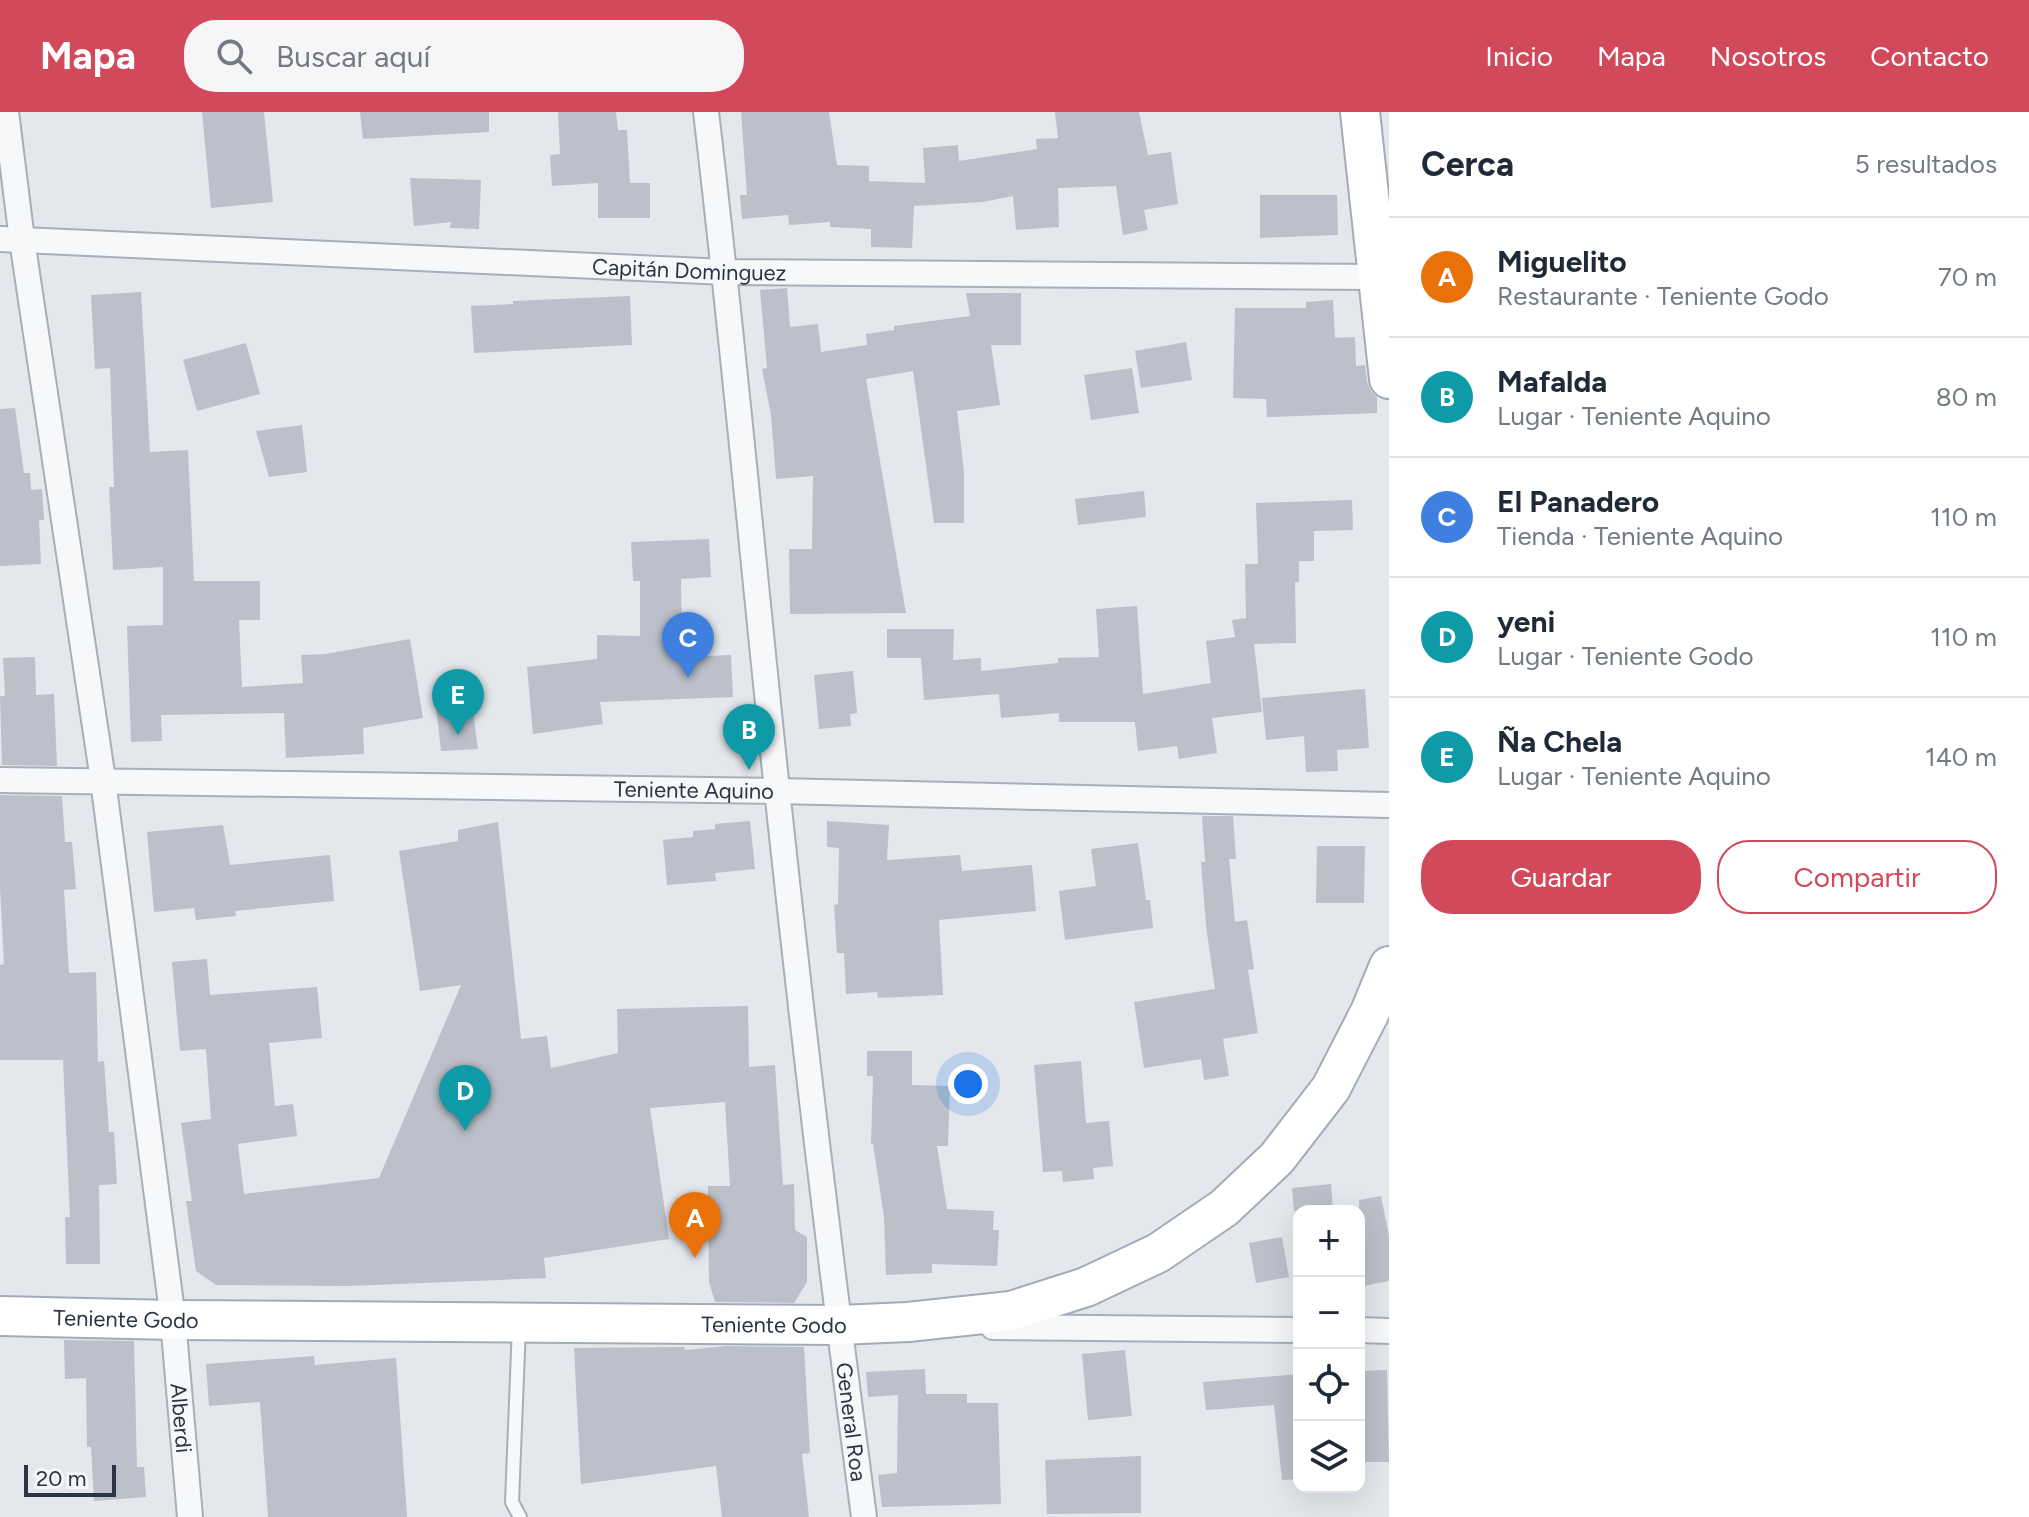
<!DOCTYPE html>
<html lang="es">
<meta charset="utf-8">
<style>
body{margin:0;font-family:Figtree,sans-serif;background:#f6f6f7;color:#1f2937}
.controls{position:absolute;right:24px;bottom:24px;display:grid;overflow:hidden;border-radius:16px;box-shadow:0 8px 32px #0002}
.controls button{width:72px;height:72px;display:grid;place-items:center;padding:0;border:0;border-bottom:2px solid #e0e1e3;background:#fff;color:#1f2937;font:40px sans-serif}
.scale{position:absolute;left:24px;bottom:20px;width:92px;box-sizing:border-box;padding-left:8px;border:4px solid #2b3445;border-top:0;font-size:22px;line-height:28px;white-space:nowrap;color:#2b3445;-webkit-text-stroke:6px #f4f6f9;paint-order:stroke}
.you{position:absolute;left:968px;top:972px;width:28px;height:28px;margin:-20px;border:6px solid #fff;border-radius:50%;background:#1a73e8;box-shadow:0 0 0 12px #1a73e833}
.badge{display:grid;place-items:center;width:52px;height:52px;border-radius:50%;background:#d1495b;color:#fff;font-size:26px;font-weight:700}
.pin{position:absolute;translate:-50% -66px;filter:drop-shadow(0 2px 4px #0008)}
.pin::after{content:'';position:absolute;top:42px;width:28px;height:24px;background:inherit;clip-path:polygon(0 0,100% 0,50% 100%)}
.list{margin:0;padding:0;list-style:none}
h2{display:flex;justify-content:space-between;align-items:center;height:104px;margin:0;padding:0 32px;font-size:34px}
h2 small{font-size:26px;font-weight:400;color:#747a83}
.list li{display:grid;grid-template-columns:52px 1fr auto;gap:24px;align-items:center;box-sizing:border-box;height:120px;padding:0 32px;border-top:2px solid #e0e1e3}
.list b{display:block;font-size:30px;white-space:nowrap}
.list p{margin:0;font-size:26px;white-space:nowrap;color:#747a83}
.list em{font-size:26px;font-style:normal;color:#747a83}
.actions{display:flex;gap:16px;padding:24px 32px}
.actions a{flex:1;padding:18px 0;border:2px solid #d1495b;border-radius:32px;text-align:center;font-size:28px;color:#d1495b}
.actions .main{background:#d1495b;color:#fff}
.icon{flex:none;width:44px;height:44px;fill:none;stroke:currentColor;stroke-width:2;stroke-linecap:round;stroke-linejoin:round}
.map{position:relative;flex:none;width:1389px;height:1405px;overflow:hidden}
header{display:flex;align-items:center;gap:48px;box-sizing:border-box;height:112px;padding:0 40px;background:#d1495b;color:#fff}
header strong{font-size:38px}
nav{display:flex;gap:44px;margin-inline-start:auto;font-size:28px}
.search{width:560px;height:72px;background:#f6f6f7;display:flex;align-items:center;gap:20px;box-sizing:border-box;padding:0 28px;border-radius:32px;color:#747a83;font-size:30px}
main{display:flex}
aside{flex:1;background:#fff}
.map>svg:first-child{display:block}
.building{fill:#bbc0ca}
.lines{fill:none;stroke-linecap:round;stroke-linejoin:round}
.service-casing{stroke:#a9aeb7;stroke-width:16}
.minor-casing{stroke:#a9aeb7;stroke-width:28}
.primary-casing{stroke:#a3abb8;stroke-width:42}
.service{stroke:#f7f8fa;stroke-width:12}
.minor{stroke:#f7f8fa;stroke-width:24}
.primary{stroke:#fff;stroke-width:38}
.labels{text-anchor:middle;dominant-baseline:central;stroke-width:6;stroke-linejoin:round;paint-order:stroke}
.street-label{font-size:22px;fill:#2b3445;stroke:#f4f6f9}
</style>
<header>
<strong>Mapa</strong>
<div class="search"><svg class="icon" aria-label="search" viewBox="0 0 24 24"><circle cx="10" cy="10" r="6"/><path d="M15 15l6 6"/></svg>Buscar aquí</div>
<nav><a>Inicio</a><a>Mapa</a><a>Nosotros</a><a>Contacto</a></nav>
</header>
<main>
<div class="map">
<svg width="1389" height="1405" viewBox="0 0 1389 1405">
<rect width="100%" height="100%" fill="#e4e7ec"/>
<path class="building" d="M 202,0 L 264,0 L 273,90 L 211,96 Z
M 360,0 L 489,0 L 489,20 L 363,27 Z
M 558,0 L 616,0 L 618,18 L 627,18 L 630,71 L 650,71 L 650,106 L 598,106 L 598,71 L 552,74 L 550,43 L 560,42 Z
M 741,0 L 829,0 L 837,53 L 869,54 L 869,69 L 925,71 L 923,36 L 958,33 L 959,49 L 1037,37 L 1036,27 L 1058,26 L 1055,0 L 1139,0 L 1148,43 L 1171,40 L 1178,92 L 1144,98 L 1148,118 L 1123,123 L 1116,74 L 1058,76 L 1059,115 L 1016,118 L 1013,84 L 983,90 L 914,94 L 912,136 L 871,135 L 871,117 L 830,115 L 830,110 L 789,113 L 788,103 L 742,107 L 740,83 L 747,83 Z
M 410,66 L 481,68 L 479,117 L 450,116 L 451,110 L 414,114 Z
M 1260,83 L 1337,83 L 1338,123 L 1260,126 Z
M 787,176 L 790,215 L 818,212 L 821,240 L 867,233 L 866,222 L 894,218 L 894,214 L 970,204 L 966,181 L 1021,181 L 1021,233 L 991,233 L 1000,293 L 957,299 L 964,359 L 964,411 L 934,411 L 913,259 L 866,267 L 906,501 L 790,502 L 789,437 L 812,437 L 813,364 L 776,367 L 771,303 L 762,257 L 767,256 L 760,178 Z
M 141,180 L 150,340 L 188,338 L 194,469 L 260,469 L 260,508 L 239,508 L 242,575 L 303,571 L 301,543 L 325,542 L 410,527 L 423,606 L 363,616 L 364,642 L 286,646 L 284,601 L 161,603 L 162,629 L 131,630 L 127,514 L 163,513 L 163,455 L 113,458 L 109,375 L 114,375 L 110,256 L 95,257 L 91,183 Z
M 630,184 L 632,233 L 474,241 L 471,194 L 513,192 L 513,189 Z
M 1333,188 L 1335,226 L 1355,225 L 1356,254 L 1365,253 L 1367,270 L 1371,279 L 1377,285 L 1377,301 L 1267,305 L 1266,287 L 1233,286 L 1235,196 L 1306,196 L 1306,190 Z
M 1186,230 L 1192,268 L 1141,276 L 1135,239 Z
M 246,231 L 260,282 L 197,299 L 183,248 Z
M 1132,256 L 1139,301 L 1091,308 L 1084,263 Z
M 15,296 L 24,361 L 30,361 L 31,378 L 42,377 L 44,408 L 39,408 L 41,452 L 0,454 L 0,297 Z
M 302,313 L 307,360 L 269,365 L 256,319 Z
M 1144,379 L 1146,405 L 1078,413 L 1075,387 Z
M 1352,388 L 1353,418 L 1314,419 L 1314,449 L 1299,449 L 1299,470 L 1295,470 L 1296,531 L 1254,532 L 1262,600 L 1212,606 L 1217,641 L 1179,647 L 1177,634 L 1138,639 L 1135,610 L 1059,610 L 1059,601 L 1001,606 L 999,582 L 924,588 L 921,546 L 887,546 L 887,517 L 954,517 L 953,548 L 981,546 L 981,559 L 1058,551 L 1058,546 L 1099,545 L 1096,497 L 1137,494 L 1143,582 L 1211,571 L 1206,529 L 1235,525 L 1232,508 L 1246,506 L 1245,452 L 1258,452 L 1256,391 Z
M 709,427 L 711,465 L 681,467 L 682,545 L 731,543 L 733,585 L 600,590 L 603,612 L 533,622 L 527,555 L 597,547 L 597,523 L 640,524 L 640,469 L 633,469 L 631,430 Z
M 35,545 L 36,583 L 54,582 L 57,654 L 2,653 L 0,584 L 5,584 L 3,546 Z
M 853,559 L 857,601 L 850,602 L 851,614 L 819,617 L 814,563 Z
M 1365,577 L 1369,636 L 1337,638 L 1338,659 L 1306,660 L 1304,624 L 1266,628 L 1262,586 Z
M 470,579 L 478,637 L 441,639 L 435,587 Z
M 0,683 L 62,684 L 65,730 L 72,730 L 76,777 L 64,778 L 69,861 L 96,860 L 98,950 L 104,949 L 109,1020 L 114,1020 L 117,1072 L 99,1073 L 100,1152 L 66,1152 L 65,1105 L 70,1105 L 63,948 L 0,948 L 0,853 L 4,852 L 0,776 Z
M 1202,704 L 1233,704 L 1236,747 L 1229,747 L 1235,810 L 1247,808 L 1254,857 L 1248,858 L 1258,921 L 1223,927 L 1229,964 L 1204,968 L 1201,947 L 1144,956 L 1134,890 L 1215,877 L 1206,814 L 1201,750 L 1205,750 Z
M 750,709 L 755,757 L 715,761 L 716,769 L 667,773 L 663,728 L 693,725 L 693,719 L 715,717 L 715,712 Z
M 827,709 L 889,713 L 887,748 L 960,743 L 962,759 L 1032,753 L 1036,799 L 939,808 L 943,883 L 878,886 L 877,880 L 846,882 L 844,841 L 837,841 L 834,793 L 838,792 L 839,736 L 827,735 Z
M 498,710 L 521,927 L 547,924 L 551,956 L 618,941 L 617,897 L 748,894 L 749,955 L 775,953 L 783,1073 L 794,1072 L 795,1118 L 807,1125 L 807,1170 L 794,1191 L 715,1190 L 709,1170 L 708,1074 L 730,1074 L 725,990 L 650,996 L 669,1127 L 544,1146 L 546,1166 L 349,1174 L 216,1173 L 196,1159 L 186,1089 L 192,1089 L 181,1011 L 211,1007 L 206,937 L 180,939 L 172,850 L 207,847 L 210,883 L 317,875 L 322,926 L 269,931 L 275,994 L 293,992 L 297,1024 L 238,1032 L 244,1082 L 379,1066 L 461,873 L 420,879 L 399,739 L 458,729 L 458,718 Z
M 223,713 L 230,753 L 330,743 L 334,789 L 235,799 L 236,804 L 196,808 L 194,796 L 154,800 L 147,720 Z
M 1138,731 L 1146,788 L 1150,788 L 1153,816 L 1065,828 L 1059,779 L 1096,774 L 1091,737 Z
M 1317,734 L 1365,734 L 1364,791 L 1316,791 Z
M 867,939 L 912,939 L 912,973 L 950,974 L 948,1034 L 937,1034 L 947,1097 L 994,1099 L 993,1118 L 999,1118 L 997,1154 L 932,1152 L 932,1161 L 886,1163 L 884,1105 L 873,1032 L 871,1032 L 873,964 L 867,964 Z
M 1081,949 L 1086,1011 L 1109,1009 L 1113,1054 L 1093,1056 L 1094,1067 L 1063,1070 L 1062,1059 L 1043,1060 L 1034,953 Z
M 1331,1072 L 1333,1099 L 1294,1099 L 1292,1076 Z
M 1381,1084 L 1389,1124 L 1389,1169 L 1359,1175 L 1359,1088 Z
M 1282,1125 L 1289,1165 L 1256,1171 L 1249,1131 Z
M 64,1228 L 134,1229 L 137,1355 L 144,1355 L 146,1385 L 94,1389 L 91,1335 L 87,1335 L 86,1266 L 65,1267 Z
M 727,1234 L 804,1235 L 810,1341 L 802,1342 L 809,1405 L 722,1405 L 716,1354 L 581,1372 L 574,1236 L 684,1235 L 685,1238 Z
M 1125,1238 L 1132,1304 L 1088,1308 L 1082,1242 Z
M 314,1244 L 315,1253 L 396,1246 L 407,1405 L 268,1405 L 260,1290 L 209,1294 L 206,1252 Z
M 925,1257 L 926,1282 L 967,1282 L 967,1291 L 998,1291 L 1001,1392 L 882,1395 L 878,1363 L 897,1361 L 898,1283 L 868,1285 L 866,1260 Z
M 1387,1258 L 1389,1350 L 1359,1350 L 1359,1259 Z
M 1299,1262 L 1299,1367 L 1282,1368 L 1274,1293 L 1206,1298 L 1203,1270 Z
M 1141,1344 L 1141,1401 L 1047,1402 L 1045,1348 Z"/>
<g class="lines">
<g class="service-casing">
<path id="service" d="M 519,1214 L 512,1390 L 520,1405"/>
</g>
<g class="minor-casing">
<g id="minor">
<path id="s1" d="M 6,0 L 22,128 L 103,668 L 173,1208 L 190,1405"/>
<path id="s2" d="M 706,0 C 733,226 753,452 777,678 C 803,921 832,1163 864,1405"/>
<path id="s3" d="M 0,127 L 726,160 L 1378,165"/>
<path id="s4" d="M 0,668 L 777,679 L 1389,693"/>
<path d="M 993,1215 L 1299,1218"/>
<path d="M 1359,1218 L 1389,1219"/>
</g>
</g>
<g class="primary-casing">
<g id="primary">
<path d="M 1360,0 L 1389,267"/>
<path id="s5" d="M 0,1204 L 173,1208 L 839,1213 L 908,1210 L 1011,1199 L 1086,1175 L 1158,1141 L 1224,1096 L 1277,1046 L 1331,976 L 1370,900 L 1389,854"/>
</g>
</g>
<use href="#service" class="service"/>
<use href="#minor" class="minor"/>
<use href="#primary" class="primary"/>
</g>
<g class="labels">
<g class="street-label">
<text stroke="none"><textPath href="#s3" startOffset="690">Capitán Dominguez</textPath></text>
<text stroke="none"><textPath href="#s4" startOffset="694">Teniente Aquino</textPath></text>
<text stroke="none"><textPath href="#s5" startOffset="126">Teniente Godo</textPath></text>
<text stroke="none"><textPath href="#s5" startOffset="774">Teniente Godo</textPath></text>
<text stroke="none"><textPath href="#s1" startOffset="1318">Alberdi</textPath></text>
<text stroke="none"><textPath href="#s2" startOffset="1318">General Roa</textPath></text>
</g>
</g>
</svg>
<div class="controls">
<button>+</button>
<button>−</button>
<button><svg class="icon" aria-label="locate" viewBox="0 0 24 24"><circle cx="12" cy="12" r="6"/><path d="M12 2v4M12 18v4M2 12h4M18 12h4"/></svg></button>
<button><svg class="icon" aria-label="layers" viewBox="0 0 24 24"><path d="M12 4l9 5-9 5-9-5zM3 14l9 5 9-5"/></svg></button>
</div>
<div class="scale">20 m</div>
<div class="you"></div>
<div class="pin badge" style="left:695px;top:1146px;background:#e8710a">A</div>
<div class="pin badge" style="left:749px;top:658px;background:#0f9aa8">B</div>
<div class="pin badge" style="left:688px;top:566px;background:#3f7fe0">C</div>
<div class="pin badge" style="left:465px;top:1019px;background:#0f9aa8">D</div>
<div class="pin badge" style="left:458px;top:623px;background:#0f9aa8">E</div>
</div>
<aside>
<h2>Cerca<small>5 resultados</small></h2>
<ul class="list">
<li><span class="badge" style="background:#e8710a">A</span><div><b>Miguelito</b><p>Restaurante · Teniente Godo</p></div><em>70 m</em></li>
<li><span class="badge" style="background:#0f9aa8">B</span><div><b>Mafalda</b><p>Lugar · Teniente Aquino</p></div><em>80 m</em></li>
<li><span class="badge" style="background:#3f7fe0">C</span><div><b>El Panadero</b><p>Tienda · Teniente Aquino</p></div><em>110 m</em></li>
<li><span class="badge" style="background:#0f9aa8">D</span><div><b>yeni</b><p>Lugar · Teniente Godo</p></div><em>110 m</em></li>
<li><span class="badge" style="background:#0f9aa8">E</span><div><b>Ña Chela</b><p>Lugar · Teniente Aquino</p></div><em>140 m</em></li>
</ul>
<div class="actions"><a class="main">Guardar</a><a>Compartir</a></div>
</aside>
</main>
